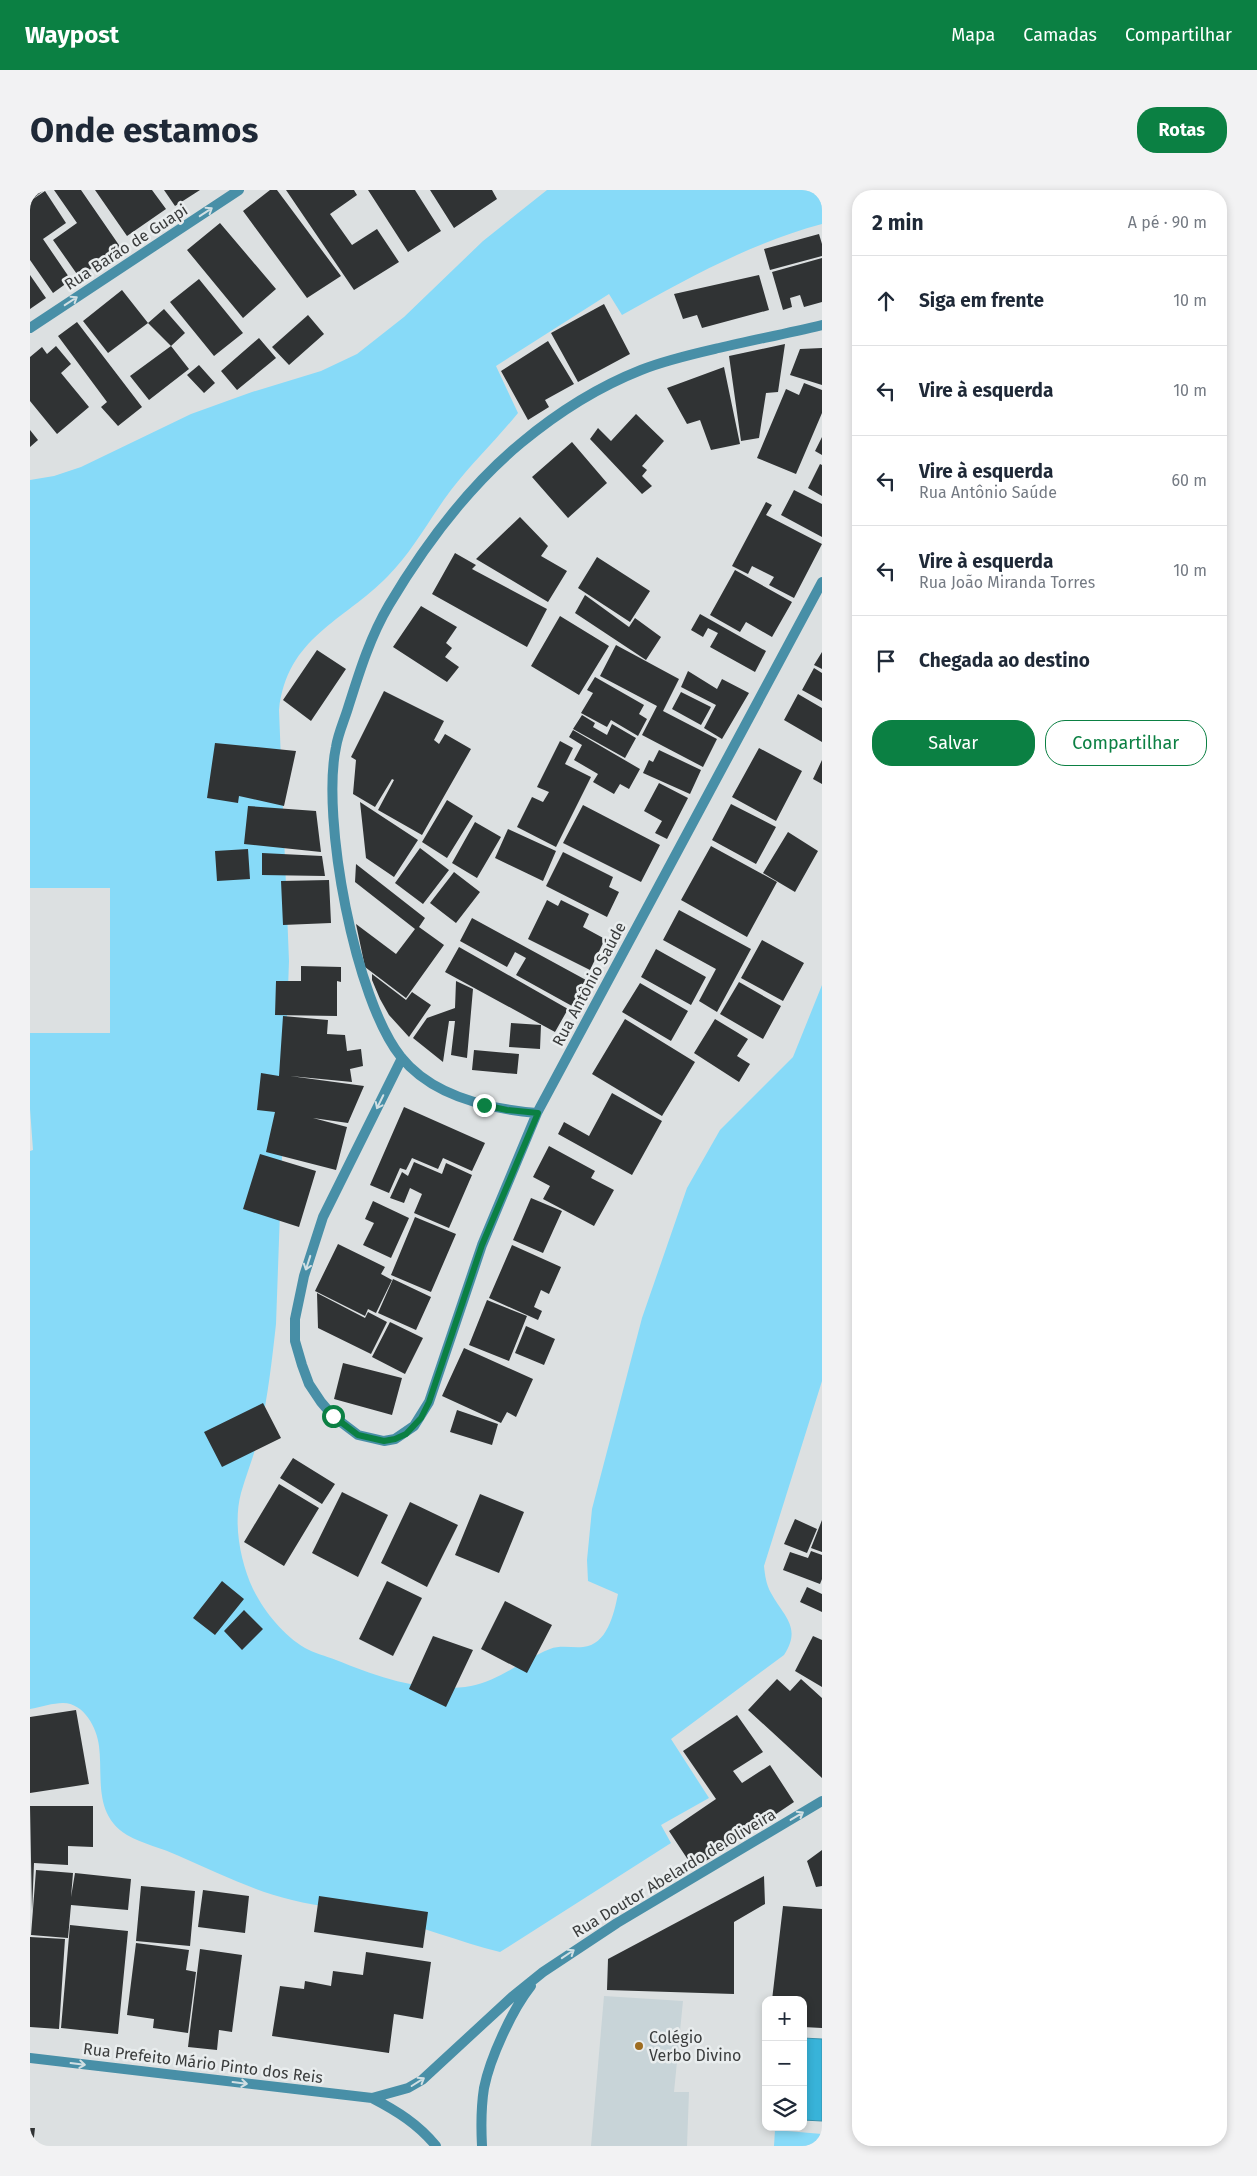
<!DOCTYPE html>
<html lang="pt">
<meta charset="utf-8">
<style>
body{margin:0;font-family:"Fira Sans",sans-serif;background:#f2f2f3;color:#1f2937}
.controls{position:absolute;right:15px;bottom:15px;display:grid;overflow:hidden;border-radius:10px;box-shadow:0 2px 8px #0003}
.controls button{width:45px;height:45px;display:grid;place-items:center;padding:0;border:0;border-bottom:1px solid #e0e1e3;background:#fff;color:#1f2937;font:25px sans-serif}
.stop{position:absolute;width:15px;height:15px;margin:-11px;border:4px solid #0b8043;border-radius:50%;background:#fff}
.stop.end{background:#0b8043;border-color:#fff;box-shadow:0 1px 5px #0008}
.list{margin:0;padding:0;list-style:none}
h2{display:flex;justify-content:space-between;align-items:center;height:65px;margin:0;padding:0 20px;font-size:21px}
h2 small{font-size:16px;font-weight:400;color:#747a83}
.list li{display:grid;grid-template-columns:32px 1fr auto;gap:15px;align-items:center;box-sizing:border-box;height:90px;padding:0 20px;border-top:1px solid #e0e1e3}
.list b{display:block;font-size:19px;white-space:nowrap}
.list p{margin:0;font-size:16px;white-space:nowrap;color:#747a83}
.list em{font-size:16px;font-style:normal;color:#747a83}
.actions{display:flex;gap:10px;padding:15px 20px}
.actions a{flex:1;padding:11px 0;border:1px solid #0b8043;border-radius:20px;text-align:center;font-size:18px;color:#0b8043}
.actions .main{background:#0b8043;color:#fff}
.icon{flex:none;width:28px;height:28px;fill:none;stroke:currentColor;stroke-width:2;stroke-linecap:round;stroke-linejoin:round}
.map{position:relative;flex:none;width:792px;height:1956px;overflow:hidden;border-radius:20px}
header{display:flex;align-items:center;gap:30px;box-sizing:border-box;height:70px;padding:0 25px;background:#0b8043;color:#fff}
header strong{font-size:24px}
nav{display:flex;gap:28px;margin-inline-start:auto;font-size:18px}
.intro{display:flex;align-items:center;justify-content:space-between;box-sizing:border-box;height:120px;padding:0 30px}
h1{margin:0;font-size:35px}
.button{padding:12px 22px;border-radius:20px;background:#0b8043;color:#fff;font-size:18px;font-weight:700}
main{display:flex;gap:30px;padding:0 30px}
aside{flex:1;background:#fff;border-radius:20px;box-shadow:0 2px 8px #0003}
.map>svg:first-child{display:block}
.built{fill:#c8d4d8}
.green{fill:#87daf8}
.water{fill:#38b3d9;stroke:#3990aa}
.building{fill:#303334}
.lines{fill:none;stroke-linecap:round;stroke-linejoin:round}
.minor{stroke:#488fa7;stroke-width:10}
.oneway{stroke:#d1dfe3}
.route{stroke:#0b8043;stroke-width:6}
.poi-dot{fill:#9d6c20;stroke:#e9edee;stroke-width:2}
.labels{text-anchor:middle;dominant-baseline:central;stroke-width:5;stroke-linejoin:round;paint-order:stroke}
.street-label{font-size:16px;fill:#3b3d3d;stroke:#e9edee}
.poi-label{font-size:16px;fill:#3b3d3d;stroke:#e9edee;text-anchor:start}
</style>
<header>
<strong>Waypost</strong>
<nav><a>Mapa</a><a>Camadas</a><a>Compartilhar</a></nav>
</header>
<div class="intro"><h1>Onde estamos</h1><a class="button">Rotas</a></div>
<main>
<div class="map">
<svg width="792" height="1956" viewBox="0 0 792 1956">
<rect width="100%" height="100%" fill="#dce0e1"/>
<path class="built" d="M 574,1806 L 653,1811 L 644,1902 L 659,1902 L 657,1956 L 561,1956 Z"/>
<path class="green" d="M 517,0 L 792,0 L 792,34 C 721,53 656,89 592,125 L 579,104 L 466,176 L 488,223 C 467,249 442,273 421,300 C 400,328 383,361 358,386 C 313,432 257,447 249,520 L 259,771 L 246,1134 C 242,1170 238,1206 230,1242 C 225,1263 217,1282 211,1303 C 203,1333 210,1371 223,1399 C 234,1421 253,1445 275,1458 C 284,1463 296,1466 306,1470 C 348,1487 396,1504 441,1496 C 471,1490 492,1470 520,1459 C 530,1455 542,1458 553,1457 C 577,1455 584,1424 588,1404 L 558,1391 L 557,1370 L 562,1319 L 569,1292 L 612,1128 L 657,998 L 690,940 L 763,867 L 792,795 L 792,1191 L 734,1376 C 735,1385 736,1394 741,1403 C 754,1427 772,1437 754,1465 L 641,1549 L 679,1608 L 631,1635 L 641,1653 L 470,1762 C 429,1752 389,1735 347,1726 C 319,1719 290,1717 262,1710 C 223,1701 186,1682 149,1666 C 132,1658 113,1654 97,1645 C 63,1624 73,1587 69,1556 C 67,1538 54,1513 33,1513 C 23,1513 11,1517 0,1519 L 0,961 L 3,960 L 0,919 L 0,843 L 80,843 L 80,698 L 0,698 L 0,290 L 24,286 L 51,277 L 161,224 L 222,202 L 291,181 L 327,164 L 374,127 L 453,51 Z
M 745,1940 L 792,1944 L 792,1956 L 744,1956 Z"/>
<path class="water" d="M 773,1848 L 792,1849 L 792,1931 L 773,1930 Z"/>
<path class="building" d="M 0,0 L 14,0 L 0,11 Z
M 24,0 L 51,0 L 91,58 L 49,87 L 23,50 L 47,33 Z
M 65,0 L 122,0 L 136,19 L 97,46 Z
M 134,0 L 170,0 L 145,16 Z
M 240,0 L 247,0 L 311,86 L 277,108 L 213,21 Z
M 256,0 L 324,0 L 327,5 L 300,24 L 322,55 L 347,39 L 369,72 L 324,100 Z
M 338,0 L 385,0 L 411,41 L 378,62 Z
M 400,0 L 462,0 L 467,9 L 424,38 Z
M 15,1 L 36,33 L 13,49 L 41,90 L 23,103 L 0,70 L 0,11 Z
M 190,33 L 246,99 L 213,128 L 157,60 Z
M 789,44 L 792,54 L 792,66 L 740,80 L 734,59 Z
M 792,68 L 792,112 L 774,117 L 770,105 L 760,108 L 762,117 L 753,120 L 742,82 Z
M 0,85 L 16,108 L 0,119 Z
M 729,85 L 739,120 L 672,138 L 667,125 L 653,129 L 644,104 Z
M 169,89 L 213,143 L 184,166 L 140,112 Z
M 92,100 L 118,133 L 134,119 L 155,143 L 141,156 L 159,179 L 119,210 L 100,186 L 141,156 L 118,133 L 78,163 L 53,131 Z
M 574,114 L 600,164 L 548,192 L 521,143 Z
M 278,125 L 294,144 L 259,175 L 242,157 Z
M 47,132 L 112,217 L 88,236 L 71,217 L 77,212 L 28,146 Z
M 229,148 L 246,168 L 207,200 L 191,181 Z
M 518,151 L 544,194 L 515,210 L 519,217 L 498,230 L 471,181 Z
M 755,154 L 748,202 L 736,203 L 729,248 L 711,251 L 699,166 Z
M 26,156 L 41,174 L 31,183 L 59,217 L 27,244 L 0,211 L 0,167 L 12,157 L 17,164 Z
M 792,158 L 792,195 L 760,185 L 770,159 Z
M 169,175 L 185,193 L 174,203 L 157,185 Z
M 694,177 L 710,254 L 681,260 L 670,230 L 657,234 L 637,198 Z
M 774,193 L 792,200 L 792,223 L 766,284 L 727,268 L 756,199 L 769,205 Z
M 606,224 L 634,251 L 612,276 L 617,280 L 612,286 L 622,296 L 612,304 L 560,249 L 568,238 L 581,251 Z
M 0,240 L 8,250 L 0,257 Z
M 792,247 L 792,265 L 785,261 Z
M 542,252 L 577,293 L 538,328 L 502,287 Z
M 790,274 L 792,275 L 792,306 L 778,298 Z
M 764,300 L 792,314 L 792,347 L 751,325 Z
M 736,312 L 742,315 L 736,325 L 792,354 L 764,408 L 739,395 L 744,387 L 722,376 L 718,384 L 702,376 Z
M 490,327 L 518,356 L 511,366 L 537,381 L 518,412 L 446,369 Z
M 425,363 L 446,375 L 442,379 L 517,419 L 497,457 L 402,404 Z
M 567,367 L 620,401 L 600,432 L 548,398 Z
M 705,380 L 762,412 L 742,447 L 716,432 L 710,442 L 680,425 Z
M 555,405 L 599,437 L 605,428 L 631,447 L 616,470 L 545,423 Z
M 391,416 L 427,437 L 416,453 L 422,458 L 415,467 L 429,477 L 417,492 L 363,457 Z
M 670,424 L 736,461 L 725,482 L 680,457 L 688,443 L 678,438 L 673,447 L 661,440 Z
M 530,426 L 579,456 L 549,505 L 501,476 Z
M 586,455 L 649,489 L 633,521 L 687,549 L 673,577 L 612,545 L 627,516 L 570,486 Z
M 287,460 L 316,479 L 281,531 L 253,510 Z
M 792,462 L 792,479 L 784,475 Z
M 784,478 L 792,483 L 792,511 L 772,500 Z
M 658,481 L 687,499 L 692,489 L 719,503 L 692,549 L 674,538 L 686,515 L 651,497 Z
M 565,487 L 614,515 L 609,524 L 617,529 L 608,546 L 581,530 L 577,537 L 551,523 L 563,503 L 557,500 Z
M 354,501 L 414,531 L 404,550 L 409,554 L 415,544 L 441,559 L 392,645 L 348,620 L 364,590 L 362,589 L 345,617 L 323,604 L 326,570 L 321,567 Z
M 651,502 L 681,517 L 671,535 L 642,519 Z
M 768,504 L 792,518 L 792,552 L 754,530 Z
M 552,525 L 565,533 L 563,537 L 577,545 L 582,534 L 606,548 L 595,568 L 543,539 Z
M 543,540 L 610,579 L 599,599 L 590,594 L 584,604 L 563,592 L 568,584 L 544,570 L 552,555 L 539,547 Z
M 530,551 L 543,558 L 535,574 L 561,587 L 526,657 L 487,637 L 502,607 L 513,612 L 519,602 L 507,597 Z
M 185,553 L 266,561 L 254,616 L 209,606 L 208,613 L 177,608 Z
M 729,558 L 772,581 L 746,631 L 702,607 Z
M 629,560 L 671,580 L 660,604 L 613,583 L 619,570 L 623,572 Z
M 792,570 L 792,594 L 783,589 Z
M 629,593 L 658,608 L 637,649 L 625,643 L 632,631 L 614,621 Z
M 417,610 L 443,626 L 417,668 L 392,652 Z
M 330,612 L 388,650 L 364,687 L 336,668 Z
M 701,614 L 746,637 L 726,674 L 682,650 Z
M 553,615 L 630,655 L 611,692 L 533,653 Z
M 218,616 L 286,621 L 291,662 L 214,654 Z
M 445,632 L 471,647 L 447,688 L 422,673 Z
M 478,639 L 526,661 L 513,691 L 465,668 Z
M 758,642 L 788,661 L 765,702 L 733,683 Z
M 681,656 L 747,692 L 717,747 L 651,710 Z
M 390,658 L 419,680 L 393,714 L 365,693 Z
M 218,659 L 220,689 L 187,691 L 185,661 Z
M 533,662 L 583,687 L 579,697 L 589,702 L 577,727 L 516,696 Z
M 232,663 L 292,666 L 295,686 L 232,685 Z
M 326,674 L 395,728 L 389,737 L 414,755 L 376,808 L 335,777 L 326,734 L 366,764 L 385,739 L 325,692 Z
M 424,682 L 450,702 L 426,733 L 400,713 Z
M 299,690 L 301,733 L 253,735 L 251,691 Z
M 517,710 L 528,716 L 531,710 L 559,724 L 553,737 L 575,749 L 560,780 L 498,749 Z
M 649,720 L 721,759 L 687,822 L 669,811 L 686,779 L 633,750 Z
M 442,728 L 556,790 L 542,816 L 486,785 L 496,768 L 485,762 L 477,777 L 430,751 Z
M 732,750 L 774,773 L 753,811 L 711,788 Z
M 429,757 L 538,819 L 525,842 L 415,782 Z
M 626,759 L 676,787 L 661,815 L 611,787 Z
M 271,776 L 311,777 L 311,792 L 307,791 L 307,826 L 245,825 L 246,791 L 271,791 Z
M 342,784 L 376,810 L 382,802 L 401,815 L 379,847 L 359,825 L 350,809 L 342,790 Z
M 426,791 L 443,799 L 437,868 L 421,865 L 425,831 L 419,831 L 413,872 L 383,848 L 397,828 L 425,818 Z
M 709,792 L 751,816 L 733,849 L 690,824 Z
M 610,793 L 658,821 L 641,851 L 592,822 Z
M 253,826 L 298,830 L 297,844 L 315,845 L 317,861 L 331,859 L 333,876 L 320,879 L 322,892 L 260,886 L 334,896 L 318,933 L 283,928 L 317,937 L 306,980 L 236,962 L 245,922 L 227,920 L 231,883 L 249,886 Z
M 595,829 L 665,872 L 632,926 L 562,884 Z
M 685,829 L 718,849 L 707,866 L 720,874 L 709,892 L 664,863 Z
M 481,833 L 511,835 L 510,859 L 479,857 Z
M 444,860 L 489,864 L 487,884 L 442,880 Z
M 582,903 L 632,931 L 602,985 L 528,944 L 534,932 L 559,946 Z
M 374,917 L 455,953 L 442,981 L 413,968 L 408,979 L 382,968 L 376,980 L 370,978 L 359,1003 L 340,995 Z
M 519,956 L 565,981 L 561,988 L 584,1000 L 564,1036 L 513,1009 L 520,996 L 503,987 Z
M 230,964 L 286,981 L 269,1037 L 213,1019 Z
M 384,972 L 412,984 L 416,973 L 442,985 L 419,1038 L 384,1023 L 392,1004 L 380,998 L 374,1013 L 360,1008 L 372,982 L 378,986 Z
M 501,1008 L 532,1021 L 513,1063 L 483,1050 Z
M 343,1011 L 379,1028 L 361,1068 L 333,1055 L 344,1033 L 335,1029 Z
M 385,1027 L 426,1044 L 401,1102 L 361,1085 Z
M 308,1054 L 355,1077 L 351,1084 L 362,1090 L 346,1123 L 338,1119 L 335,1126 L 285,1101 Z
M 482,1055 L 531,1077 L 519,1104 L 511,1100 L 504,1117 L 512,1121 L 508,1130 L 459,1108 Z
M 363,1089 L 401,1107 L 386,1140 L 348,1123 Z
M 287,1103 L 335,1128 L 338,1122 L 357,1132 L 341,1164 L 288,1138 Z
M 457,1110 L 497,1126 L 479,1171 L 439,1155 Z
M 360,1132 L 393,1148 L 375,1184 L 342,1167 Z
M 496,1136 L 525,1149 L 514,1175 L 485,1163 Z
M 434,1158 L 503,1189 L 486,1227 L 477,1222 L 471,1233 L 412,1206 Z
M 313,1173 L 372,1188 L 362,1225 L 304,1209 Z
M 233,1213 L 251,1248 L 192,1277 L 174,1242 Z
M 427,1220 L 468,1234 L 462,1255 L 420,1242 Z
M 263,1268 L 305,1294 L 292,1314 L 250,1288 Z
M 249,1294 L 289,1318 L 254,1376 L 214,1352 Z
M 312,1302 L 358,1325 L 328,1387 L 282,1363 Z
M 450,1304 L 494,1322 L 469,1383 L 425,1365 Z
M 380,1312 L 428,1335 L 397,1397 L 351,1373 Z
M 765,1329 L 787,1339 L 777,1363 L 754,1354 Z
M 792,1330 L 792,1362 L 781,1358 Z
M 781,1361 L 792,1365 L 792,1389 L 790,1394 L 753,1380 L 760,1362 L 778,1368 Z
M 192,1391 L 214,1409 L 185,1445 L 163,1428 Z
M 357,1391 L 392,1408 L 363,1466 L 329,1449 Z
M 777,1397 L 792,1404 L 792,1422 L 770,1412 Z
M 475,1411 L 522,1435 L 497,1483 L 451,1459 Z
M 214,1420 L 233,1439 L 212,1460 L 194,1441 Z
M 403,1446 L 443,1460 L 416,1517 L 379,1499 Z
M 783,1446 L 792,1450 L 792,1497 L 765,1481 Z
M 747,1489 L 760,1501 L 771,1489 L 792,1508 L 792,1588 L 718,1520 Z
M 46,1520 L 59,1594 L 0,1603 L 0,1527 Z
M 707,1525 L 733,1562 L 703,1581 L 712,1593 L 740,1575 L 764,1612 L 664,1679 L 639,1641 L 686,1609 L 653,1561 Z
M 0,1616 L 63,1616 L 63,1657 L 38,1656 L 38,1675 L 4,1673 L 2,1722 Z
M 792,1660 L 792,1696 L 786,1697 L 777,1671 Z
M 6,1680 L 43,1683 L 41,1707 L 45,1683 L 101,1689 L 98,1720 L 41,1715 L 38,1748 L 1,1745 Z
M 734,1686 L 735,1714 L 704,1732 L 704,1804 L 577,1800 L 578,1769 Z
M 111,1696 L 165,1701 L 160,1756 L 106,1751 Z
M 173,1700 L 219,1706 L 215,1743 L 168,1737 Z
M 289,1706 L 398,1722 L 393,1758 L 284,1742 Z
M 753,1716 L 792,1719 L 792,1838 L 773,1837 L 773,1810 L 742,1810 Z
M 40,1735 L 98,1741 L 88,1844 L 31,1838 Z
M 0,1747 L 35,1749 L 29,1839 L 0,1837 Z
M 106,1753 L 159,1760 L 156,1780 L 166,1782 L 158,1843 L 123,1838 L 124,1829 L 97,1825 Z
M 170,1759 L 212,1765 L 202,1842 L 189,1840 L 187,1860 L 158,1857 Z
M 336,1762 L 401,1772 L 393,1829 L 364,1824 L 359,1863 L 242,1846 L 250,1796 L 274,1799 L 275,1791 L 301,1796 L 303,1781 L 333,1785 Z
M 0,1938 L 5,1938 L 3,1956 L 0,1956 Z"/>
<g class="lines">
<path class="minor" d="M 0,138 L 209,0
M 372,868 L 293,1027 L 274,1086 L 265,1129 L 265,1151 L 272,1175 L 279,1194 L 291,1212 L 303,1226 L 328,1245 L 354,1251 L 365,1249 L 384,1236 L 399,1212 L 452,1055 L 507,923 L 792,392
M 507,923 C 459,919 403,907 371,867 C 325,810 291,628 306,557 C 308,544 314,531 318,518 C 329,483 340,447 359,415 C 394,356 438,297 491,253 C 527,223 568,197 611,180 C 636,170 663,164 689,158 C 724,150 758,143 792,135
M 0,1868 L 342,1908 C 367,1921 388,1934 406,1956
M 342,1908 L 378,1898 L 392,1890 L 482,1807 L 513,1782 L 587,1733 L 792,1611
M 452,1956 C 451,1937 451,1917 454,1898 C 460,1868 482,1820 501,1796"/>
</g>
<defs><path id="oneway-shaft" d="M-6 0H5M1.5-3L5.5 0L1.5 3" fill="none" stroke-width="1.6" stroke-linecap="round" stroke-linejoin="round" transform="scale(1.25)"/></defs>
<g class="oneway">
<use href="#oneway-shaft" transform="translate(176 22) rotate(-33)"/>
<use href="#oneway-shaft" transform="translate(41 111) rotate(-33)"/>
<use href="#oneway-shaft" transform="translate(350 912) rotate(116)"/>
<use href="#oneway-shaft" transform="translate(278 1073) rotate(108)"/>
<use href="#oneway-shaft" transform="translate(767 1626) rotate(-31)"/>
<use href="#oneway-shaft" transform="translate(538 1764) rotate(-34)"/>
<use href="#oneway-shaft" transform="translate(48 1874) rotate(7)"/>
<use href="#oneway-shaft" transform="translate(388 1892) rotate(-32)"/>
<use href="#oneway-shaft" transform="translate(210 1893) rotate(7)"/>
</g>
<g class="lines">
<path class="route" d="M 303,1226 L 328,1245 L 354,1251 L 365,1249 L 376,1244 L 391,1228 L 399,1212 L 452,1055 L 508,923 L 477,920 L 454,915"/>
</g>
<circle class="poi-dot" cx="609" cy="1856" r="5"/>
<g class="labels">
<g class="street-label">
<text transform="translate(96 57) rotate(-33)">Rua Barão de Guapi</text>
<text transform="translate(559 794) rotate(-62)">Rua Antônio Saúde</text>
<text transform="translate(644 1683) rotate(-31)">Rua Doutor Abelardo de Oliveira</text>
<text transform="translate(173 1873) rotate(7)">Rua Prefeito Mário Pinto dos Reis</text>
</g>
<g class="poi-label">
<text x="619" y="1847">Colégio<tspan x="619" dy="18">Verbo Divino</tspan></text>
</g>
</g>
</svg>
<div class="controls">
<button>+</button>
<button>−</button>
<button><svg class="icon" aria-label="layers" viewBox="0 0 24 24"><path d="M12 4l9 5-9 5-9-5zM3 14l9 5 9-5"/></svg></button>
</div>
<div class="stop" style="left:303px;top:1226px"></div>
<div class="stop end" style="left:454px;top:915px"></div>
</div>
<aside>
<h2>2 min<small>A pé · 90 m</small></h2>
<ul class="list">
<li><svg class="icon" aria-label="ahead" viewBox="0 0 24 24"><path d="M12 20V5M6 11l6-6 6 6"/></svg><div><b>Siga em frente</b></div><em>10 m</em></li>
<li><svg class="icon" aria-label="left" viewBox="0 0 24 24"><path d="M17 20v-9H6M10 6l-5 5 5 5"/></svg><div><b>Vire à esquerda</b></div><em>10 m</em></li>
<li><svg class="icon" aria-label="left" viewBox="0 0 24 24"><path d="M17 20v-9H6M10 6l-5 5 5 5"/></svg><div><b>Vire à esquerda</b><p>Rua Antônio Saúde</p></div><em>60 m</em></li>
<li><svg class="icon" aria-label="left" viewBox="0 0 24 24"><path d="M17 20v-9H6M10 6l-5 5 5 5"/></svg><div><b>Vire à esquerda</b><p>Rua João Miranda Torres</p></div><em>10 m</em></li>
<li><svg class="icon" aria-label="arrive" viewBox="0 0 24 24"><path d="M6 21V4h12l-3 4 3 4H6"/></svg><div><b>Chegada ao destino</b></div></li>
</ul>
<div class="actions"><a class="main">Salvar</a><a>Compartilhar</a></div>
</aside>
</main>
